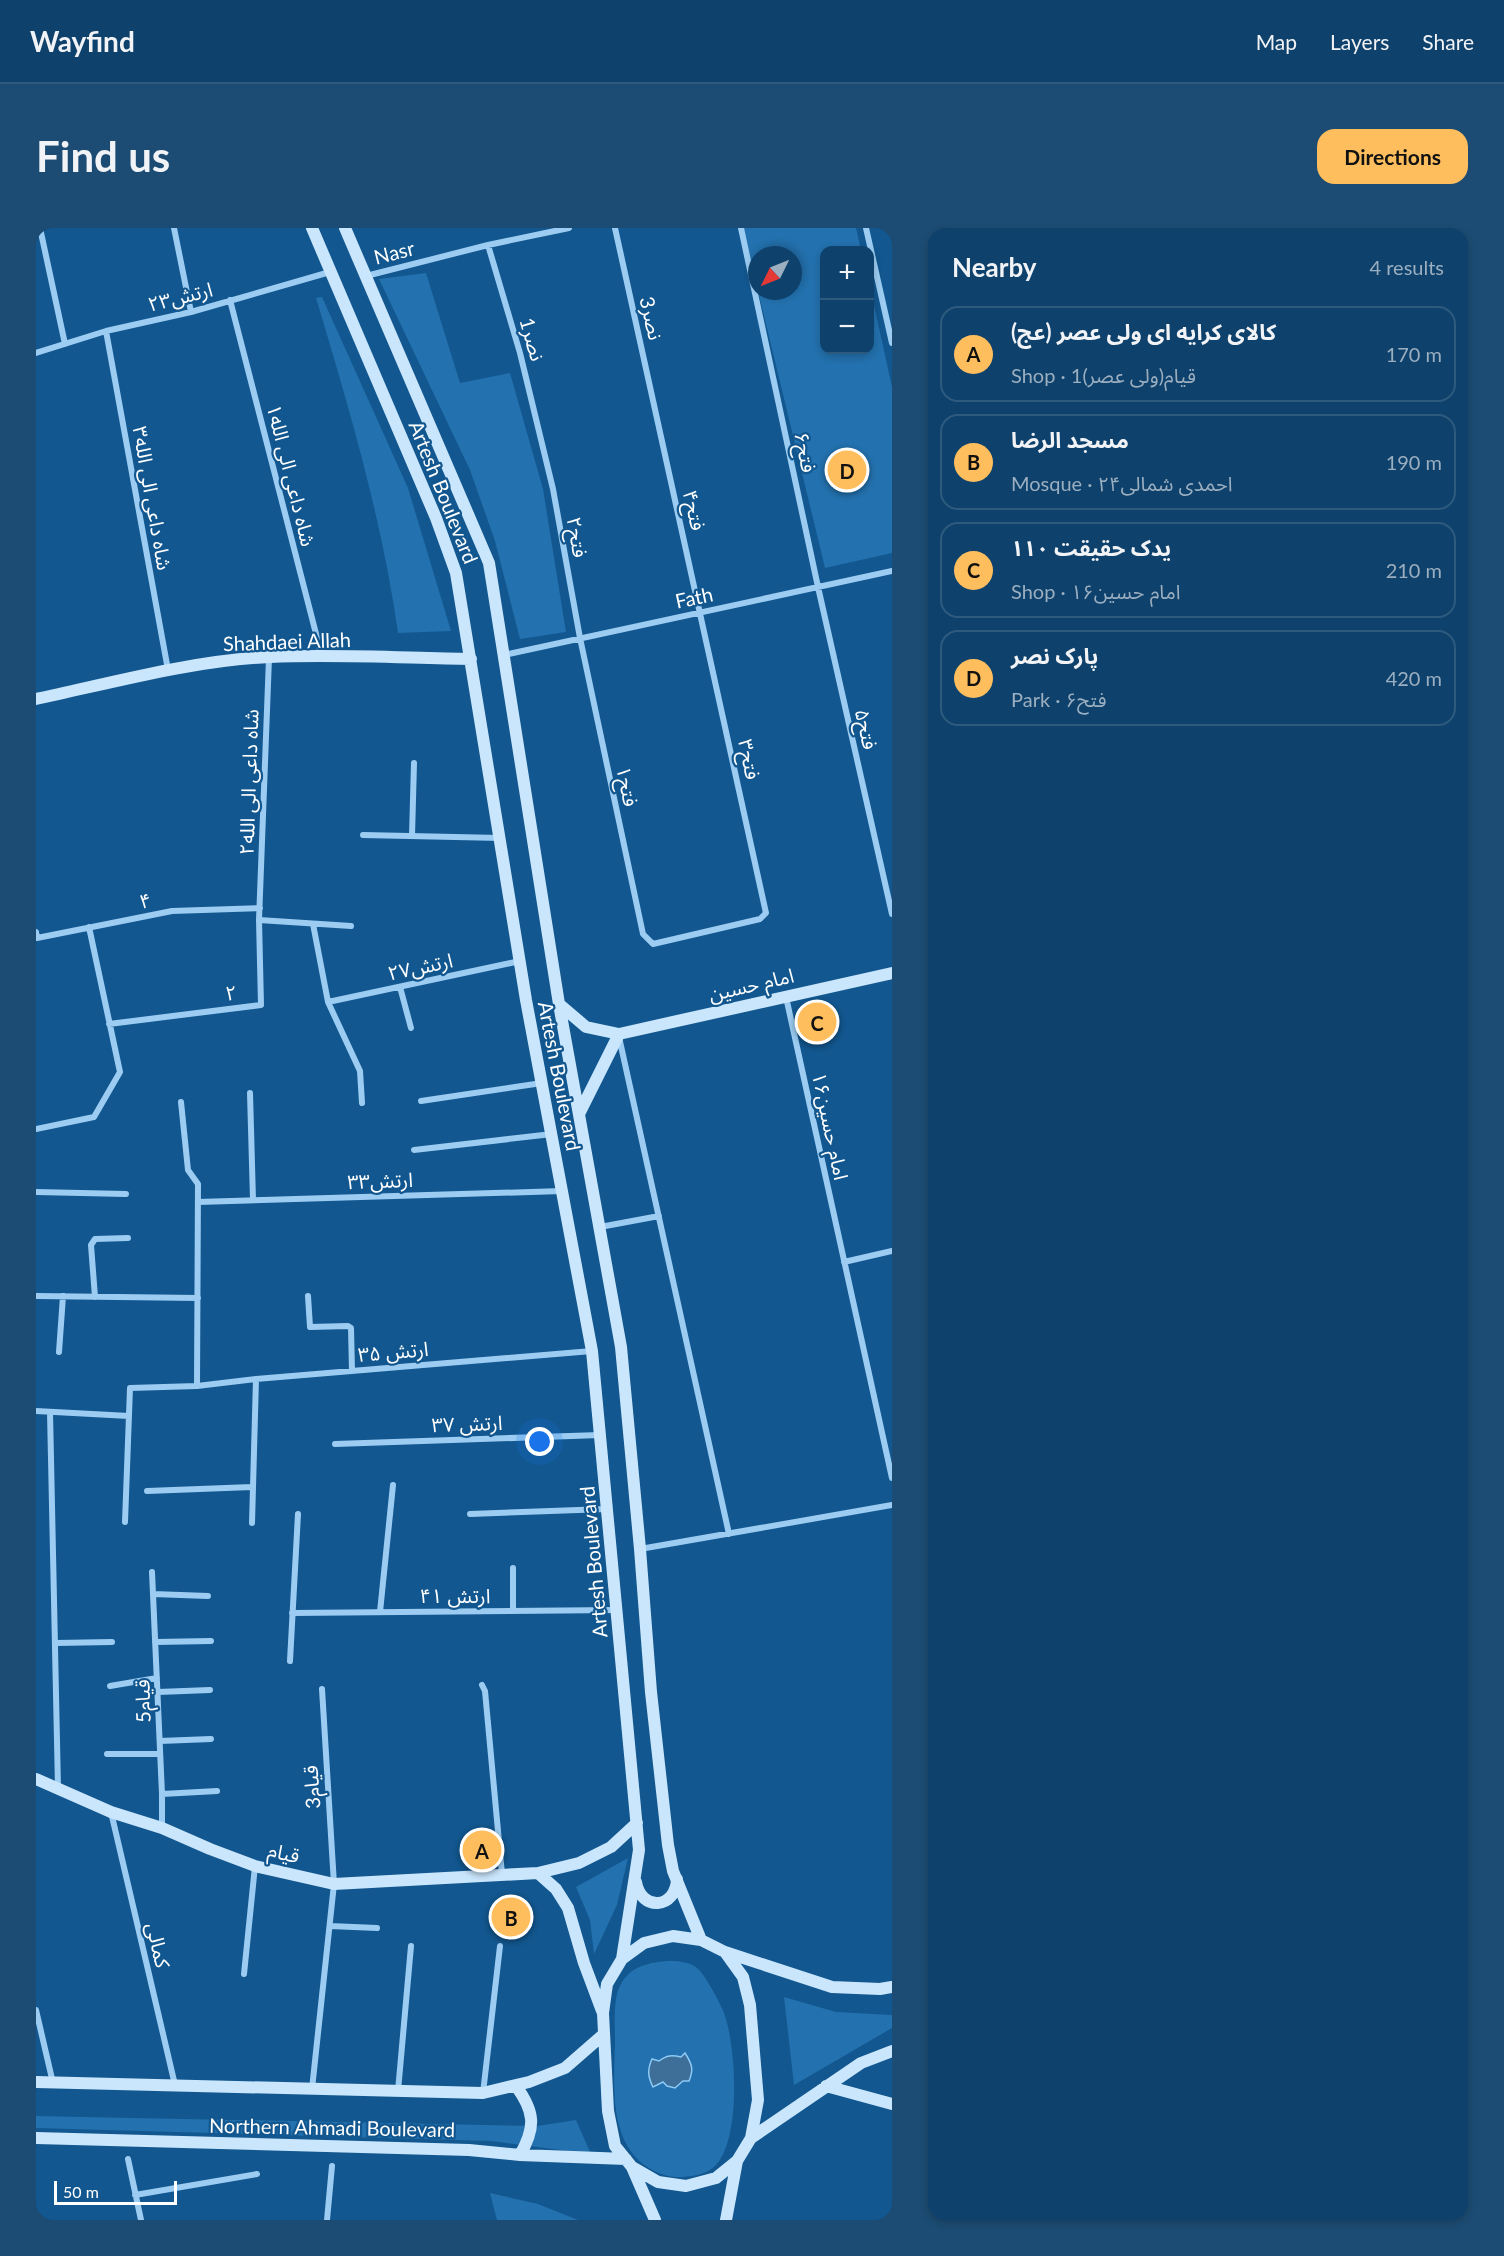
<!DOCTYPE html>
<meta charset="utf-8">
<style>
body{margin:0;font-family:Lato,"Noto Sans Arabic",sans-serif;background:#1c4c73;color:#f1f3f6}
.controls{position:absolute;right:18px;top:18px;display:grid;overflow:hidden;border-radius:12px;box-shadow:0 3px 9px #0003}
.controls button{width:54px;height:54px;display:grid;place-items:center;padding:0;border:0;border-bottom:2px solid #2e5a7e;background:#0e416b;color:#f1f3f6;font:30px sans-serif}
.compass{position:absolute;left:712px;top:18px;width:54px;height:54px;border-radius:50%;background:#0e416b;box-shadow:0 3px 9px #0003;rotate:227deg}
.scale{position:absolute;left:18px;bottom:15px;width:123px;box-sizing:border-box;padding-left:6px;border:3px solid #fff;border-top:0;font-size:16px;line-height:21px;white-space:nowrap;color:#fff;-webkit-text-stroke:4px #12578f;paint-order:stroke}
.you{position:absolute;left:504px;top:1214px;width:21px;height:21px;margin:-15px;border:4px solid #fff;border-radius:50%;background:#1a73e8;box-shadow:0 0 0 9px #1a73e833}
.badge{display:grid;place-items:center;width:39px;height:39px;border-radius:50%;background:#ffbe5d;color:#111;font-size:20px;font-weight:700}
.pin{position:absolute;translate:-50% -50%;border:3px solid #fff;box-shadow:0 2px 6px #0006}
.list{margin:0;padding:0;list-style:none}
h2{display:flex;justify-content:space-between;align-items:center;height:78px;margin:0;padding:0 24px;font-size:26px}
h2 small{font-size:20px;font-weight:400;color:#9bafc1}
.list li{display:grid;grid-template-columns:39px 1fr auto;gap:18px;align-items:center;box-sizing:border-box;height:96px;margin:0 12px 12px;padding:0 12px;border:2px solid #2e5a7e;border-radius:18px}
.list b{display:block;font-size:22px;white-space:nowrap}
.list p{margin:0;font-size:20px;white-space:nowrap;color:#9bafc1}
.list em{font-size:20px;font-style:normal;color:#9bafc1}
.map{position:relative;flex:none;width:856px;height:1992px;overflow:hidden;border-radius:18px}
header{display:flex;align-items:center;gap:36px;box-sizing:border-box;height:84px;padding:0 30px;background:#0e416b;border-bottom:2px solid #2e5a7e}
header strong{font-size:28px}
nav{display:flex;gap:33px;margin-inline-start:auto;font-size:21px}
.intro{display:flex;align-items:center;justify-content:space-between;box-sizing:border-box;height:144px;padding:0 36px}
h1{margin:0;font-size:42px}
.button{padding:15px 27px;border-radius:18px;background:#ffbe5d;color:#111;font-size:21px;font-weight:700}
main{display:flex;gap:36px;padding:0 36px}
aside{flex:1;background:#0e416b;border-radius:18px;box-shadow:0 3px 9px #0003}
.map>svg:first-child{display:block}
.green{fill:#2371ae}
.water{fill:#3d6f98;stroke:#8dc9f5;stroke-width:1.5}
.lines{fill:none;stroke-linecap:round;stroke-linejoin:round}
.street{stroke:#9cccf2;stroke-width:6}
.secondary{stroke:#cae6fc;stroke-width:12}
.labels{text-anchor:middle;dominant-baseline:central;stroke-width:4.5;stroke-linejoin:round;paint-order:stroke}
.street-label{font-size:20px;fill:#fff;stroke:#12578f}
</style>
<header>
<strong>Wayfind</strong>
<nav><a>Map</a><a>Layers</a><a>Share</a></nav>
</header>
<div class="intro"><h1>Find us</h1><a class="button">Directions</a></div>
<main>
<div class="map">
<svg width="856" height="1992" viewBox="0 0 856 1992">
<rect width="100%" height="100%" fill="#12578f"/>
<path class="green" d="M 707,0 L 820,0 L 825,22 L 788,22 L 788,122 L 834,122 L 834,59 L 856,159 L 856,325 L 789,340 L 722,63 L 757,63 L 757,27 L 721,27 L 721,60 Z
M 390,45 L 424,155 L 474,145 L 507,261 L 530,404 L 484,411 L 459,313 L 434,242 L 343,51 Z
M 286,69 L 372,260 L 415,403 L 362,405 C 346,291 313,180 280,70 Z
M 592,1630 L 581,1677 L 558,1726 L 554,1692 L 540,1659 Z
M 631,1733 C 640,1733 653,1733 661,1740 C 669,1746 688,1781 690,1791 C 700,1825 705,1909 680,1937 C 672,1946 658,1948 647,1949 C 634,1950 623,1946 613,1940 C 572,1915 578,1856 579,1815 C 579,1800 577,1773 583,1760 C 592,1739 610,1735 631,1733 Z
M 748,1769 L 800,1784 L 856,1787 L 856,1800 L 758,1857 Z
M 0,1888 L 501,1898 L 540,1892 L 555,1926 L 455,1913 L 0,1900 Z
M 454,1965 L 502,1976 L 542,1992 L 461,1992 Z"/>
<path class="water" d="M 649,1825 C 656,1836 658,1841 653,1853 L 647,1853 L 639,1860 L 631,1858 L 627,1854 L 617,1859 C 612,1849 611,1842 616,1831 L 623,1833 C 631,1827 636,1827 645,1829 Z"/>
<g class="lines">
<path class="street" d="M 4,0 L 29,116
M 138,0 L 155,84
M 705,0 L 782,359 L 856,686
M 830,0 L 856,115
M 452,17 L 484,125 L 517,261 L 544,410 L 607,706 L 617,716 L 724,691 L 730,685 L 579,0
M 330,48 L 452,17 L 533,0
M 194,72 L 286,429
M 70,103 L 132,442
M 0,125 L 70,103 L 155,84 L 294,44
M 468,427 L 856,343
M 327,607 L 465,610
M 376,608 L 378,535
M 223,692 L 315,698
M 277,696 L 292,774 L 324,843 L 326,875
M 0,704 L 1,710 L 136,683 L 224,680
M 364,759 L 375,800
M 750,769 L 856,1250
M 292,774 L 484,733
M 73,796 L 225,777 L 223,692 L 233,430
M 583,809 L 693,1306
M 214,865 L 217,972
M 385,873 L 506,855
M 145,874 L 152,942 L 162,956 L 161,1158
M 0,901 L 58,889 L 84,844 L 53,699
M 378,922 L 516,906
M 0,964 L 90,966
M 162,974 L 526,963
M 564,999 L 623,988
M 808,1034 L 856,1023
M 0,1068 L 162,1070
M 272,1068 L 274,1099 L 312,1098 L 315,1100 L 316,1143
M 59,1069 L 55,1017 L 59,1011 L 92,1010
M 23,1124 L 27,1068
M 0,1183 L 93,1188
M 14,1184 L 22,1560
M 299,1216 L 564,1207
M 111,1263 L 216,1259
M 434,1286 L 571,1281
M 89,1294 L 94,1160 L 161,1158 L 220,1151 L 556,1123
M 216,1295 L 220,1151
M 604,1321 L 856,1277
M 477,1340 L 477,1383
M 116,1344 L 126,1566 L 126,1600
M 117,1366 L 172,1368
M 344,1384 L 357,1257
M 256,1385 L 581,1382
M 119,1414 L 175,1413
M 20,1415 L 76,1414
M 254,1433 L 262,1286
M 446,1457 L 449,1463 L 466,1646
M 74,1458 L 121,1450
M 122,1464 L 174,1462
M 124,1513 L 175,1511
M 71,1526 L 124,1526
M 126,1566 L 181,1563
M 75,1584 L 139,1857
M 294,1698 L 341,1700
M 208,1746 L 219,1638
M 0,1782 L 17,1855
M 276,1861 L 298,1656 L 286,1461
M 362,1863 L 375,1718
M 447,1865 L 464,1718
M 92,1931 L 105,1992
M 99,1967 L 221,1946
M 291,1992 L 296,1938"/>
<path class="secondary" d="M 276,0 L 400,290 L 420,345 L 490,772 L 556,1123 L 603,1622 L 586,1731 L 571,1756 L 567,1785 L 572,1883 L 579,1918 L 596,1939 L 622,1954 L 650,1958 L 680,1950 L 701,1933 L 715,1910 L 722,1872 L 714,1777 L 707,1749 L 689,1724 L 665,1712 L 637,1708 L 608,1715 L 586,1731
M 309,0 L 453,335 L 523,776 L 585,1119 L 604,1321 L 615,1464 L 632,1617 L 637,1643 L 665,1712
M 0,471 C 75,455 158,432 234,429 C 300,426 368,430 435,431
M 523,776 L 550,799 L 583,806 L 856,745
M 543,886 L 583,806
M 0,1551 L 75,1584 L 126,1600 L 174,1621 L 219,1638 L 298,1656 L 502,1645 L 543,1635 L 575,1619 L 601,1595
M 502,1645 L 520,1661 L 532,1680 L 548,1735 L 566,1783
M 600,1654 C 605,1684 640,1681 641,1651
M 689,1724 L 796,1759 L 844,1761 L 856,1759
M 0,1854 L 447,1865 L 493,1854 L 529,1840 L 568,1806
M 480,1858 C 499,1884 500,1899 484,1927
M 790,1858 L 856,1876
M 0,1910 L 433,1922 L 484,1927 L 590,1931
M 715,1910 L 825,1835 L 856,1823
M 596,1939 L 619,1992
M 690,1992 L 701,1933"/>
</g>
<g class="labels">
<g class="street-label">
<text transform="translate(358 24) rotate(-14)">Nasr</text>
<text transform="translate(144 68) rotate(-14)">ارتش۲۳</text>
<text transform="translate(616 90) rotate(77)">3نصر</text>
<text transform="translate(497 111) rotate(74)">1نصر</text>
<text transform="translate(770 224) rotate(78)">۶فتح</text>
<text transform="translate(256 247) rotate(76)">شاه داعی الی الله۱</text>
<text transform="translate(408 264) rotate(68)">Artesh Boulevard</text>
<text transform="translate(117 270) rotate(80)">شاه داعی الی الله۳</text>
<text transform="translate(659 282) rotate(77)">فتح۴</text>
<text transform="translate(542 309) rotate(80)">۲فتح</text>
<text transform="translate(658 369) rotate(-12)">Fath</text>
<text transform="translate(251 413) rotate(-2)">Shahdaei Allah</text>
<text transform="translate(831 501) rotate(77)">۵فتح</text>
<text transform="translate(714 531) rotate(78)">۳فتح</text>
<text transform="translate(212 554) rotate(-88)">شاه داعی الی الله۲</text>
<text transform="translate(592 558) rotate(78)">۱فتح</text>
<text transform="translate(109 672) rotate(-11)">۴</text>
<text transform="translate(384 738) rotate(-12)">ارتش۲۷</text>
<text transform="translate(715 756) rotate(-13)">امام حسین</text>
<text transform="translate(195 764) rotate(-7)">۲</text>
<text transform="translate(524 848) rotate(79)">Artesh Boulevard</text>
<text transform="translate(795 898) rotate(78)">امام حسین۱۶</text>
<text transform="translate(344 952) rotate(-2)">ارتش۳۳</text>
<text transform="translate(357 1123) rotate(-5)">ارتش ۳۵</text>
<text transform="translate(431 1195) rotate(-2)">ارتش ۳۷</text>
<text transform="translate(557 1334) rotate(-95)">Artesh Boulevard</text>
<text x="419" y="1367">ارتش ۴۱</text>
<text transform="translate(106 1473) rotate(-92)">قیام5</text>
<text transform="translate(275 1559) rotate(-94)">قیام3</text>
<text transform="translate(248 1624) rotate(13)">قیام</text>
<text transform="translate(123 1717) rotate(77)">کمالی</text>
<text transform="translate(296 1899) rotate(1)">Northern Ahmadi Boulevard</text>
</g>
</g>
</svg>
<div class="controls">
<button>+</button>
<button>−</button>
</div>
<svg class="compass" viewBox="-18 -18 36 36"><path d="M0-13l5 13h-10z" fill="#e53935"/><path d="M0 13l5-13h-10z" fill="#9bafc1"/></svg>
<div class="scale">50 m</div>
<div class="you"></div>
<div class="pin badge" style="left:446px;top:1622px">A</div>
<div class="pin badge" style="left:475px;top:1689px">B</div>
<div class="pin badge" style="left:781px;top:794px">C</div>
<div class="pin badge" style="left:811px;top:242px">D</div>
</div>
<aside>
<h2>Nearby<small>4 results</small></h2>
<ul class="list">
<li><span class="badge">A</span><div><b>کالای کرایه ای ولی عصر (عج)</b><p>Shop · قیام(ولی عصر)1</p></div><em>170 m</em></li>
<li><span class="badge">B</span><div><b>مسجد الرضا</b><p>Mosque · احمدی شمالی۲۴</p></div><em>190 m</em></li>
<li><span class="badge">C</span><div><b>یدک حقیقت ۱۱۰</b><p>Shop · امام حسین۱۶</p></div><em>210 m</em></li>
<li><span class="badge">D</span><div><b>پارک نصر</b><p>Park · ۶فتح</p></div><em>420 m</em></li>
</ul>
</aside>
</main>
